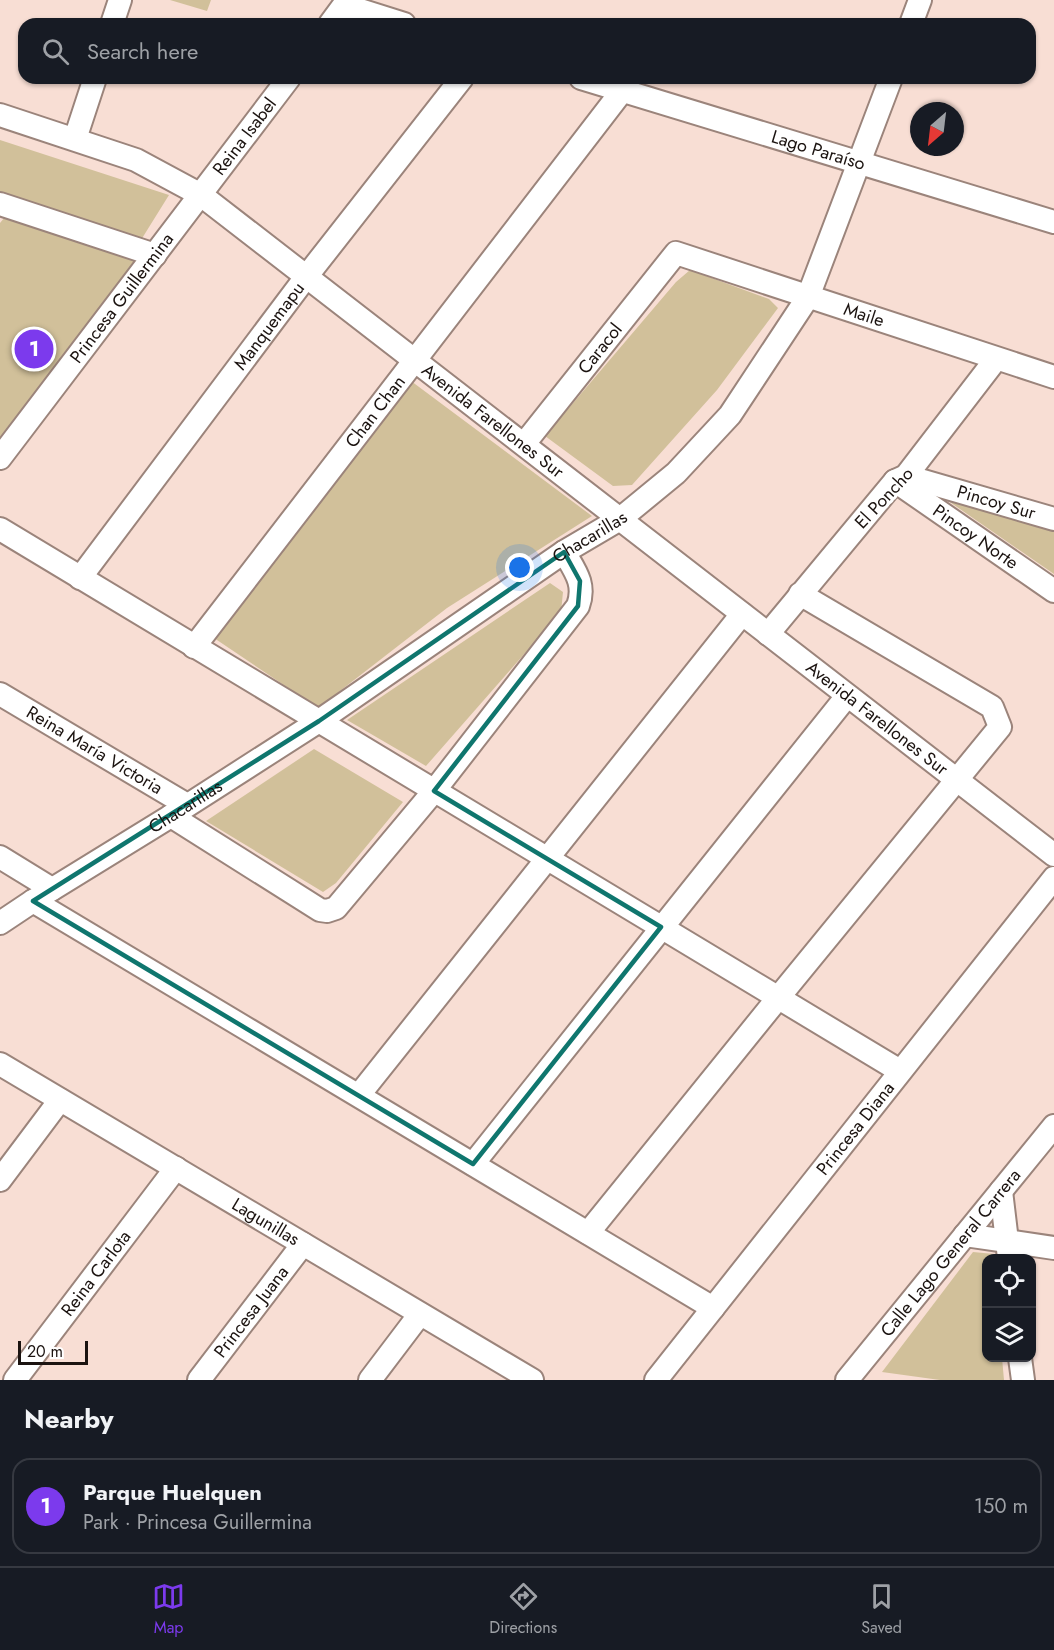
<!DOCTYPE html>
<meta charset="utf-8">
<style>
body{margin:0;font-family:Jost,sans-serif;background:#242831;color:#f1f3f6}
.controls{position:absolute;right:18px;bottom:18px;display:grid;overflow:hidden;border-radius:12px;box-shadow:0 2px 4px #0004}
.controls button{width:54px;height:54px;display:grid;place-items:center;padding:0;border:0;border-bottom:2px solid #363941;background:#171b24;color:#f1f3f6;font:30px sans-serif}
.compass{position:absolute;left:910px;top:102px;width:54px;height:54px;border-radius:50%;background:#171b24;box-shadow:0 2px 4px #0004;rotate:208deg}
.scale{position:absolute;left:18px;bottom:15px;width:70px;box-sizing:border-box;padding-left:6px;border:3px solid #1b1310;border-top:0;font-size:16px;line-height:21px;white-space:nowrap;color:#1b1310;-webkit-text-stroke:4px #fff;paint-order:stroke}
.you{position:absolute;left:520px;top:568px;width:21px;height:21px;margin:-15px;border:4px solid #fff;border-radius:50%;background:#1a73e8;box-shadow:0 0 0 9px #1a73e833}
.badge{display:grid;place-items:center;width:39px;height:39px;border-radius:50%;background:#7c3aed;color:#fff;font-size:20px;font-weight:700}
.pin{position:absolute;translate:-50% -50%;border:3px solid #fff;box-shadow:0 2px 6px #0006}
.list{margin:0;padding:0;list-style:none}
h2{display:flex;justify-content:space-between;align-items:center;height:78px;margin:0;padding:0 24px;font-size:26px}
h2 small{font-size:20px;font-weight:400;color:#9ea1a6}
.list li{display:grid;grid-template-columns:39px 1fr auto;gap:18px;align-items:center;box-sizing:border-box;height:96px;margin:0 12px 12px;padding:0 12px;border:2px solid #363941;border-radius:18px}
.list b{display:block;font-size:22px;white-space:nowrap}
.list p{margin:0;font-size:20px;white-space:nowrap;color:#9ea1a6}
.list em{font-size:20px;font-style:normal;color:#9ea1a6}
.icon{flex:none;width:33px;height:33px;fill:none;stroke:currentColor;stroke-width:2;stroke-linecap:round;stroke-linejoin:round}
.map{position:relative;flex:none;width:1054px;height:1380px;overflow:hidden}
.search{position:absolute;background:#171b24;box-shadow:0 2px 4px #0004;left:18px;right:18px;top:18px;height:66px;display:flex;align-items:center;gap:15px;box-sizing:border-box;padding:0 21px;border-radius:18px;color:#9ea1a6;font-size:22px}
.sheet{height:186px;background:#171b24}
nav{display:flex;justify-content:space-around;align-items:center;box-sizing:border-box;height:84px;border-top:2px solid #363941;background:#171b24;font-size:16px;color:#9ea1a6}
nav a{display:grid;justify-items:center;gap:3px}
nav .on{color:#7c3aed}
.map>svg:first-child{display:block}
.green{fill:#d1c09a}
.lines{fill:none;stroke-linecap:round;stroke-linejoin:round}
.street-casing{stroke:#9b847b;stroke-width:26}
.street{stroke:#fff;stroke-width:22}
.marked{fill:none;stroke:#0f766e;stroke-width:4.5;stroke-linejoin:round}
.labels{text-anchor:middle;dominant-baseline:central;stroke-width:6;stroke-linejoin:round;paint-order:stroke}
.street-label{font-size:18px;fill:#1b1310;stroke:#fff}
</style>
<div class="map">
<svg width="1054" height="1380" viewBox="0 0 1054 1380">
<rect width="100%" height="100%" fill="#f8ded4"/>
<path class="green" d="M 170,0 L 211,0 L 207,11 Z
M 0,140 L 169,195 L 141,240 L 0,194 Z
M 9,212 L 137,259 L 0,440 L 0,223 Z
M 690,270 L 769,299 L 778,308 L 717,390 L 632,485 L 613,486 L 545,436 L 676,282 Z
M 411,381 L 592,516 L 447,608 L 318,708 L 214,638 Z
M 944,498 L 1054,531 L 1054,574 Z
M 550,583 L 563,592 L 561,612 L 426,766 L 347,720 Z
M 314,749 L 403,802 L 336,883 L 323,892 L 206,821 Z
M 973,1252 L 994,1254 L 994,1258 L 986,1258 L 986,1358 L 1002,1358 L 1004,1380 L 940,1380 L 882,1372 Z"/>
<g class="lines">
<g class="street-casing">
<g id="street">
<path d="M 112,24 L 120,0"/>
<path d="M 330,24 L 344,5 L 404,24"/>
<path d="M 911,24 L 920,0"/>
<path id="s1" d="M 581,78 L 1054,222"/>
<path id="s2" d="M 0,115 L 136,160 L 201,195 L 1054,855"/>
<path d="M 75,139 L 95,78"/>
<path d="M 0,204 L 155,255"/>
<path id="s3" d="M 524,444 L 676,253 L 1054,377"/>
<path id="s4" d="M 0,458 L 289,78"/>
<path id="s5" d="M 906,476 L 1054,519"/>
<path id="s6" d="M 895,481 L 1054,591"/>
<path d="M 0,529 L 900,1071"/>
<path id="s7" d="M 80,578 L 306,277 L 462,78"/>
<path d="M 768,634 L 895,481 L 906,476 L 996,359"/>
<path id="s8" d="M 194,647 L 622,91"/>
<path id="s9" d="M 0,694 L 187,805"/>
<path d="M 171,816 L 320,910 L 327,911 L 336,908 L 434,791 L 578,606 C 586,584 575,571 564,552"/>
<path d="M 0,857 L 52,889"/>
<path d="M 33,901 L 713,1308"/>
<path id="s10" d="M 0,923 L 33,901 L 171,816 L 319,721 L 564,552 L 620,519 L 676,473 L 730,415 L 808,297 L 891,78"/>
<path id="s11" d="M 0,1064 L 532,1380"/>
<path d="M 359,1095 L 742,614"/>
<path d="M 473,1164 L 847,696"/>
<path d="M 0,1180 L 60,1100"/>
<path d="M 1001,1191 L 1009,1258"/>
<path d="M 588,1233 L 778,998 L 1000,727 L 992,707 L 800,594"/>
<path d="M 965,1235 L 1054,1248"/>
<path d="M 1020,1358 L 1023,1380"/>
<path id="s12" d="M 15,1380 L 176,1168"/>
<path id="s13" d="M 199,1380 L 303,1244"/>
<path d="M 370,1380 L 420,1314"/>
<path id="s14" d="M 656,1380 L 1054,878"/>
<path id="s15" d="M 847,1380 L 1054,1126"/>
</g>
</g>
<use href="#street" class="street"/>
</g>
<path class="marked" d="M 564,552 L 580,581 L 578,606 L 434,791 L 661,927 L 473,1164 L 33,901 L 319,721 Z"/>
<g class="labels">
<g class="street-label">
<text stroke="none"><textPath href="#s4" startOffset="404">Reina Isabel</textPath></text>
<text stroke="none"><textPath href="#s1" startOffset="248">Lago Paraíso</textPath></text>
<text stroke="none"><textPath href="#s4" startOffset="201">Princesa Guillermina</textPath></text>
<text stroke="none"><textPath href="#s3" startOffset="442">Maile</textPath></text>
<text stroke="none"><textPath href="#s7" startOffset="315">Manquemapu</textPath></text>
<text stroke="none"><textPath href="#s3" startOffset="122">Caracol</textPath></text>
<text stroke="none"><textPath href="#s8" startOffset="297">Chan Chan</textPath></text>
<text stroke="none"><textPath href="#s2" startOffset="586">Avenida Farellones Sur</textPath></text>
<text transform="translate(884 498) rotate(-47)">El Poncho</text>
<text stroke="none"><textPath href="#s5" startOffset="94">Pincoy Sur</textPath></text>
<text stroke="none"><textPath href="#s10" startOffset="705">Chacarillas</textPath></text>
<text stroke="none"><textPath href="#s6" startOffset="98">Pincoy Norte</textPath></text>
<text stroke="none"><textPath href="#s2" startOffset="1072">Avenida Farellones Sur</textPath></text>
<text stroke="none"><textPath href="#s9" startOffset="110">Reina María Victoria</textPath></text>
<text stroke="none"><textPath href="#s10" startOffset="219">Chacarillas</textPath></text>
<text stroke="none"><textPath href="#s14" startOffset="321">Princesa Diana</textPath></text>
<text stroke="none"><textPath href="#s11" startOffset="309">Lagunillas</textPath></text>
<text stroke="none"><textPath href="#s15" startOffset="164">Calle Lago General Carrera</textPath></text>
<text stroke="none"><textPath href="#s12" startOffset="134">Reina Carlota</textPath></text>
<text stroke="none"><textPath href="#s13" startOffset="86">Princesa Juana</textPath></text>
</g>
</g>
</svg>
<div class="controls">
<button><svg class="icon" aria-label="locate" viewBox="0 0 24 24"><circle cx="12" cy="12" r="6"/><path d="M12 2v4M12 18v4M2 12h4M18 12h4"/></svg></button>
<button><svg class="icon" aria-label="layers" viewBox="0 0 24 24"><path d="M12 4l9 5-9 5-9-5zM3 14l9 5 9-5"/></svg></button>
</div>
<svg class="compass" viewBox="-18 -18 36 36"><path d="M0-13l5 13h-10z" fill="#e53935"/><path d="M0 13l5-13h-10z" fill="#9ea1a6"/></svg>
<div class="scale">20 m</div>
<div class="you"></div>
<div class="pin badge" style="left:34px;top:349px">1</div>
<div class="search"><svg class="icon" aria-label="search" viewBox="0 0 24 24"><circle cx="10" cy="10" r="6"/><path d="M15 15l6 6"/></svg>Search here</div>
</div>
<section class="sheet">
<h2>Nearby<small></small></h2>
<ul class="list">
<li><span class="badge">1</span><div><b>Parque Huelquen</b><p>Park · Princesa Guillermina</p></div><em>150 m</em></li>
</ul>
</section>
<nav>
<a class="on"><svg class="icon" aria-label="map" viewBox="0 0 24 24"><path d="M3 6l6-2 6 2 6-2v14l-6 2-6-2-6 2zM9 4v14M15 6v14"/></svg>Map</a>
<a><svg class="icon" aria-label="directions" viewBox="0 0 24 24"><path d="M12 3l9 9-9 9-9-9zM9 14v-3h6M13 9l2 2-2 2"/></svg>Directions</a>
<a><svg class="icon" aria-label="saved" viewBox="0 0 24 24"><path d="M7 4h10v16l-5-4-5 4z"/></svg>Saved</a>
</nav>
